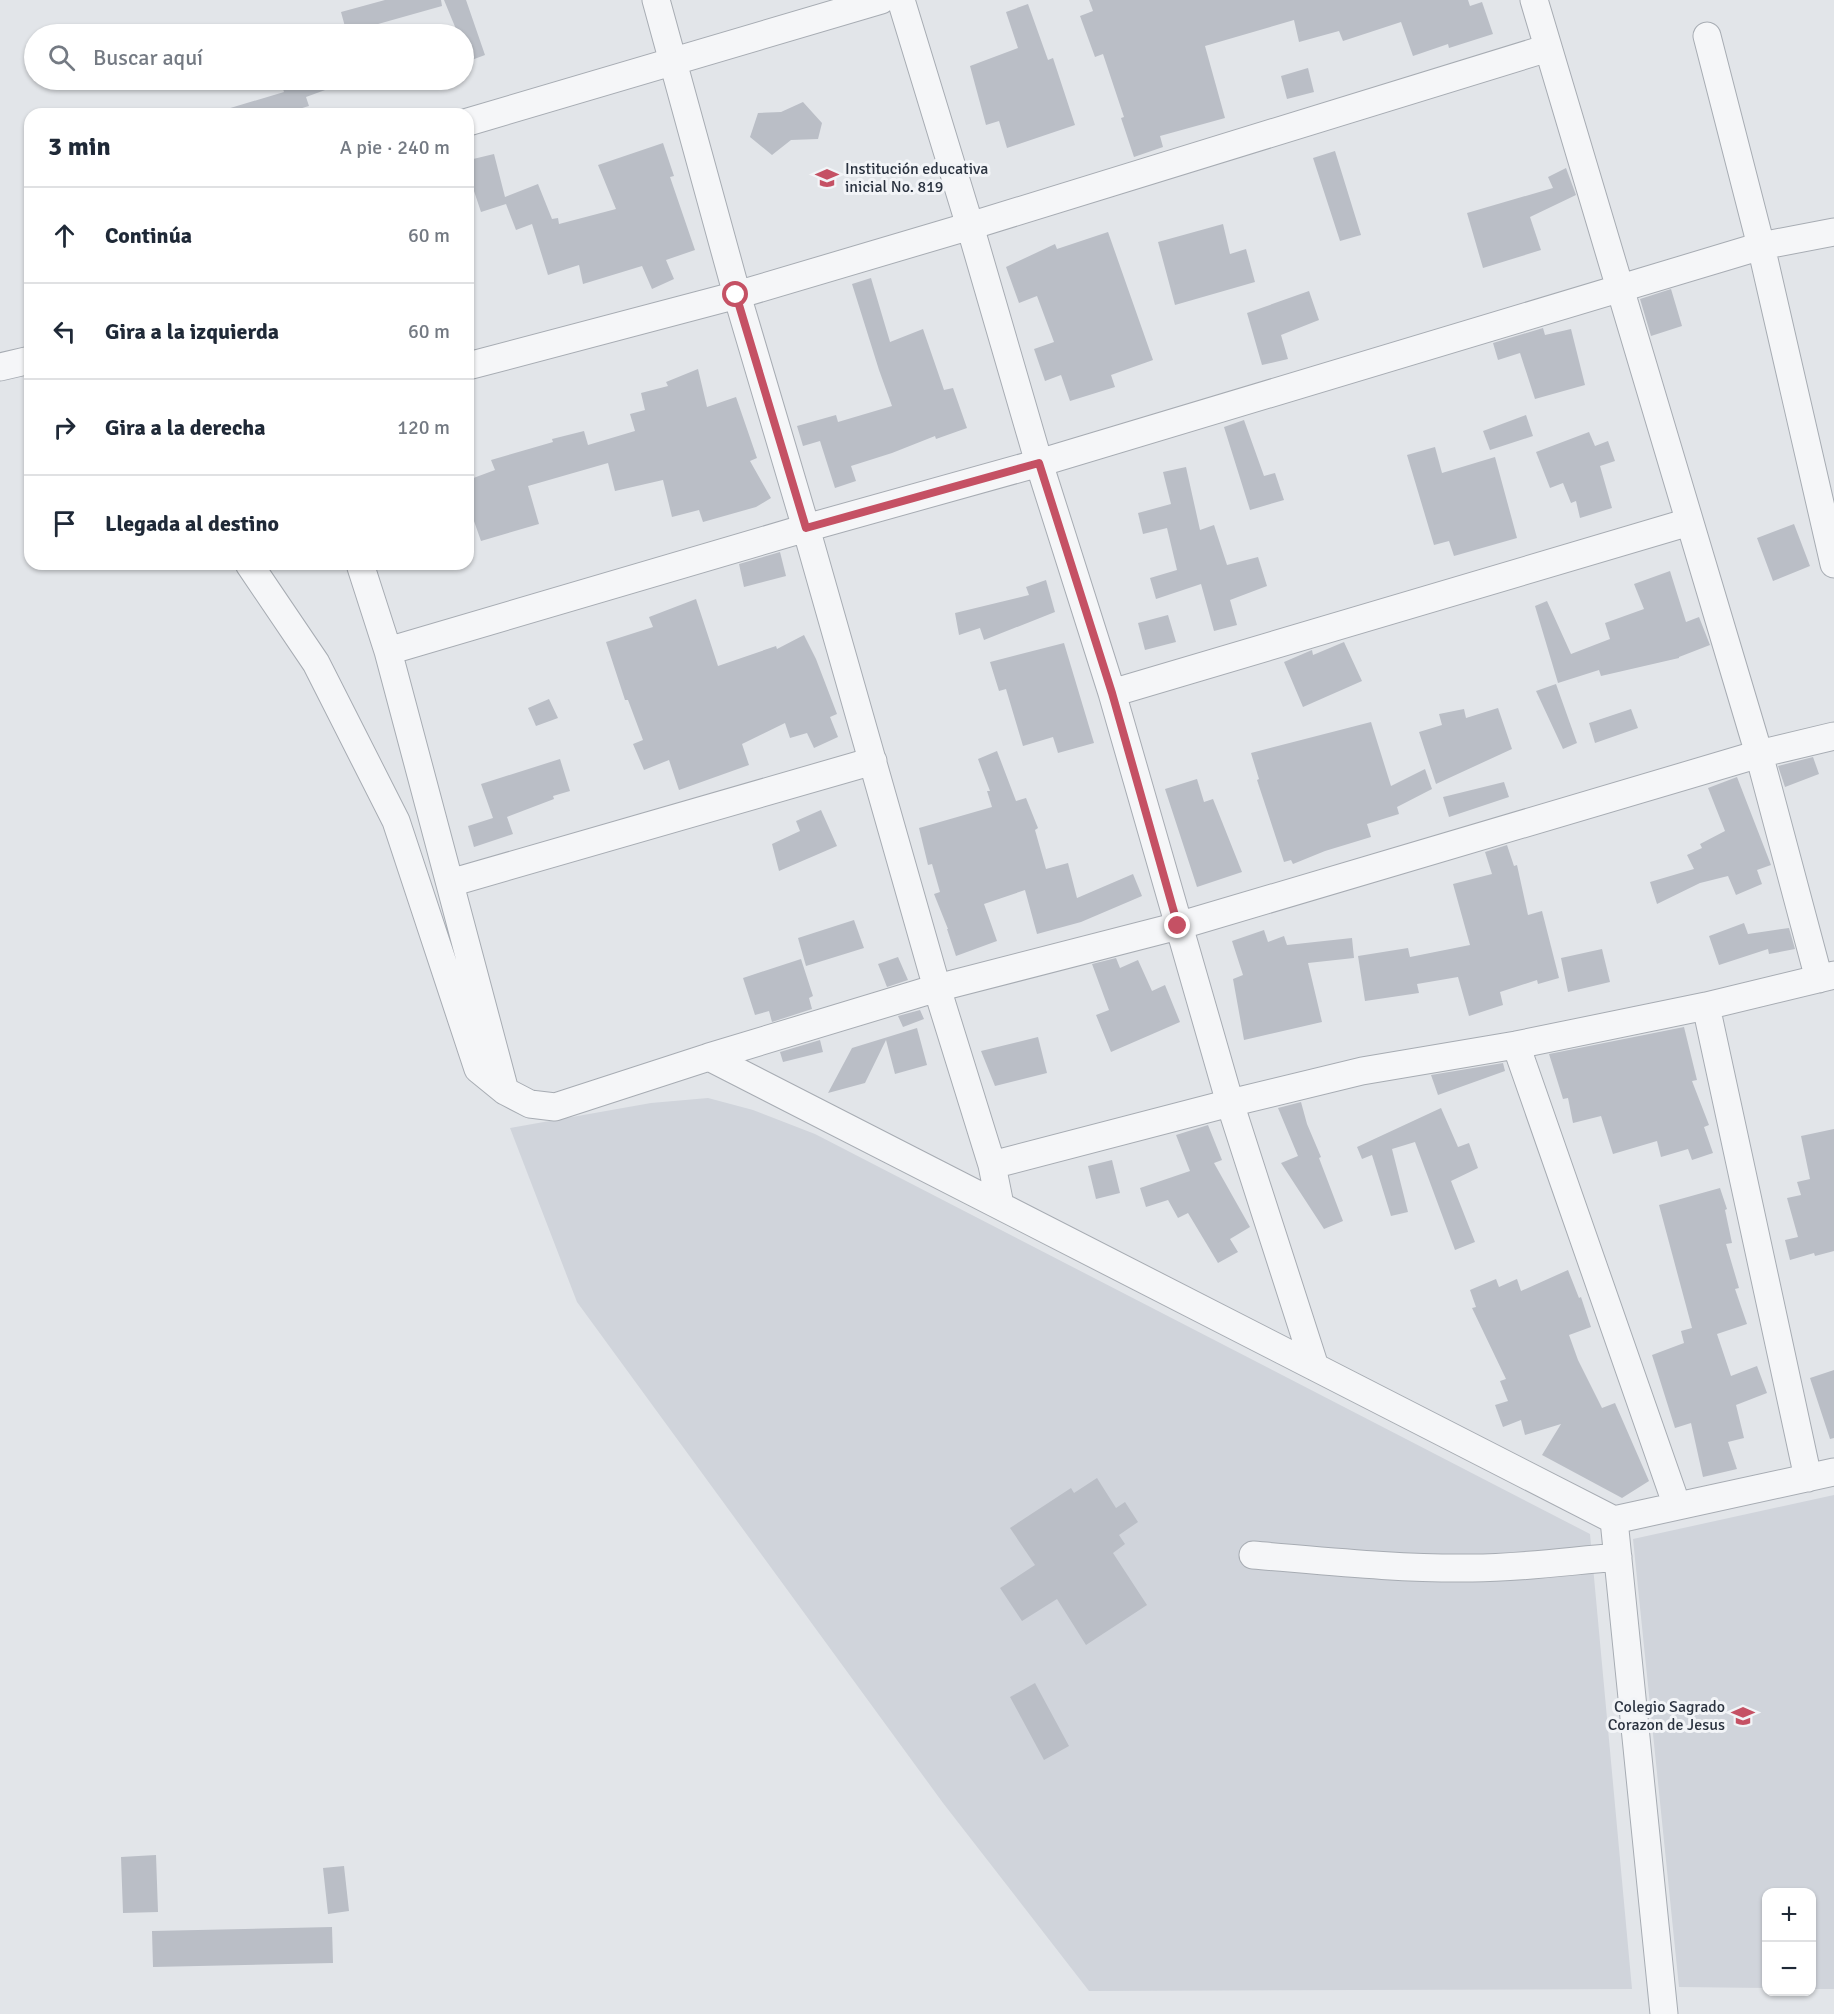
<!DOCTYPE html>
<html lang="es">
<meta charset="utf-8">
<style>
body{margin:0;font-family:Signika,sans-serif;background:#f2f2f3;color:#1f2937}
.controls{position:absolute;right:18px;bottom:18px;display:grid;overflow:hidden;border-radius:12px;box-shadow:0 2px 4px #0004}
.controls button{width:54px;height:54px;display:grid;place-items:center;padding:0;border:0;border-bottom:2px solid #e0e1e3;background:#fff;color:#1f2937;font:30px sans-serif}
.stop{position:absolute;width:18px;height:18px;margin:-14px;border:4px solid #c55164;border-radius:50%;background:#fff}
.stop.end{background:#c55164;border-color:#fff;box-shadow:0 2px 6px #0008}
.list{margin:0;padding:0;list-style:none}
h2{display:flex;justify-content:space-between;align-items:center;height:78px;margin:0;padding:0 24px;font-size:26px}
h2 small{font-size:20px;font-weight:400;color:#747a83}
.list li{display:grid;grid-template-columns:39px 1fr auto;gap:18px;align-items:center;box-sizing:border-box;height:96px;padding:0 24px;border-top:2px solid #e0e1e3}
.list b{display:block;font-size:22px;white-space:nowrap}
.list em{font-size:20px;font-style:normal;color:#747a83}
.icon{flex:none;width:33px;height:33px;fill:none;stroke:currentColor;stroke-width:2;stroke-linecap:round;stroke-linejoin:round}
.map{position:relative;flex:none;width:1834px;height:2014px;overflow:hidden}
.search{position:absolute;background:#fff;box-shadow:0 2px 4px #0004;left:24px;top:24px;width:450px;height:66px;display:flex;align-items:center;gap:15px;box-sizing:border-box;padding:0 21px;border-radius:33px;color:#747a83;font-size:22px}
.panel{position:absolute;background:#fff;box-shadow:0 2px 4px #0004;left:24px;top:108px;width:450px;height:462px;border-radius:18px}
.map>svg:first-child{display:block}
.built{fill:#d0d4db}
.building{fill:#babec6}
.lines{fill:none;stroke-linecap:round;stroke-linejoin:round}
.minor-casing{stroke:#a7acb3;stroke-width:29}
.minor{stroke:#f5f6f8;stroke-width:27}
.route{stroke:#c55164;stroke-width:8}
.labels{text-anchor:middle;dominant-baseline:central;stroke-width:6;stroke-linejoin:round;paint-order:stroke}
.poi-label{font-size:16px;fill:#2b3340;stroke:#f2f4f7;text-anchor:start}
</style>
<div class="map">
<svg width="1834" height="2014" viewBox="0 0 1834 2014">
<rect width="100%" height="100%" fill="#e2e5e9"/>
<path class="built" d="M 708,1098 L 753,1110 L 815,1134 L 1590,1534 L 1632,1989 L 1089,1991 L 943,1803 L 577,1302 L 510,1128 L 651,1103 Z
M 1834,1495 L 1834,1989 L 1812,1989 L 1812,1892 L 1766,1892 L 1766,1988 L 1679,1987 L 1633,1539 Z"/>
<path class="building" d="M 385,0 L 441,0 L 442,6 L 371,26 L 373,34 L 347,34 L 341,12 Z
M 444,0 L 466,0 L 485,55 L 469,61 L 464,47 L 464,34 L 458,34 Z
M 1089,0 L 1468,0 L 1470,6 L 1482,2 L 1493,34 L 1449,48 L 1448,44 L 1413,56 L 1401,22 L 1343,41 L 1339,31 L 1299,42 L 1294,20 L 1205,46 L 1225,118 L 1160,136 L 1163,147 L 1134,157 L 1121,118 L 1124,117 L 1103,54 L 1095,57 L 1080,16 L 1093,11 Z
M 1028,4 L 1048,60 L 1053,58 L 1075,125 L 1007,148 L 999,121 L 986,125 L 970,66 L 1018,48 L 1006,12 Z
M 1308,68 L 1314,92 L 1287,99 L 1281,76 Z
M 280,80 L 346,80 L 347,82 L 306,97 L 309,106 L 282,114 L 228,114 L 227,109 L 284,92 Z
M 803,102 L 822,123 L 818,139 L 791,140 L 772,155 L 750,137 L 758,113 L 781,112 Z
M 663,143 L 674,176 L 670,177 L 695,250 L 666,260 L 674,279 L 652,289 L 642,266 L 583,284 L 579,265 L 548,275 L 532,224 L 516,230 L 506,204 L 481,212 L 472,185 L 474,184 L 469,160 L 494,154 L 505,197 L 538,184 L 552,219 L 558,218 L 559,224 L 616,209 L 598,165 Z
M 1335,151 L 1361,235 L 1340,241 L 1313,158 Z
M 1566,168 L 1576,195 L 1530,217 L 1541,250 L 1483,268 L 1467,213 L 1553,188 L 1548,177 Z
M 1223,224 L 1230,254 L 1246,249 L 1255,282 L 1175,305 L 1158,242 Z
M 1108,232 L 1153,360 L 1111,375 L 1115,387 L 1070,401 L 1061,375 L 1045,381 L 1034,349 L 1054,342 L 1037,296 L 1019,303 L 1006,267 L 1055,244 L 1057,249 Z
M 871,278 L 890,342 L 923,329 L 944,390 L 953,388 L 967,428 L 936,439 L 935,436 L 892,453 L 851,466 L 856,481 L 835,488 L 820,441 L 803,446 L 797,426 L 836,415 L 838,422 L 892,406 L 879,370 L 852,284 Z
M 1671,289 L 1682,326 L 1651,336 L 1640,299 Z
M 1309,291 L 1319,320 L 1281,335 L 1288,359 L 1262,365 L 1247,313 Z
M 1543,328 L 1545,335 L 1571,329 L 1585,385 L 1535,399 L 1520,353 L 1498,360 L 1493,343 Z
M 698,369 L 707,407 L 736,397 L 757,458 L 750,461 L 771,498 L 756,507 L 703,522 L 699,510 L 672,517 L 663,480 L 615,491 L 608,463 L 528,486 L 539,524 L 481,541 L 468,504 L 468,480 L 495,470 L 491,460 L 553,442 L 552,439 L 584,431 L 588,445 L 635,431 L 630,414 L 645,410 L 641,393 L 668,386 L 666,382 Z
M 1526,415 L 1533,436 L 1490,450 L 1483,431 Z
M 1244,420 L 1264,476 L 1275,473 L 1284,500 L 1250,510 L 1224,427 Z
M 1589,432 L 1595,446 L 1608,441 L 1615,461 L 1600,466 L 1612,508 L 1580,518 L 1576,501 L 1571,503 L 1563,483 L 1550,488 L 1536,452 Z
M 1435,447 L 1442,473 L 1495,457 L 1517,538 L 1454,556 L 1449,541 L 1434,545 L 1407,455 Z
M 1186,467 L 1200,530 L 1214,525 L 1227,565 L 1258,557 L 1267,586 L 1230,600 L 1237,625 L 1214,631 L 1201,584 L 1156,599 L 1150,578 L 1177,570 L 1167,528 L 1143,534 L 1138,513 L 1171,504 L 1163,472 Z
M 1794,524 L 1810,566 L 1773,581 L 1757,538 Z
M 780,552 L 786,576 L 744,587 L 739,564 Z
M 1670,571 L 1686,622 L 1699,617 L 1710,645 L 1679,657 L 1679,658 L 1601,676 L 1599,670 L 1558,683 L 1535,606 L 1547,601 L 1571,654 L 1610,639 L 1605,623 L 1644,609 L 1634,584 Z
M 1046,580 L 1055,612 L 984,640 L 980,628 L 959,635 L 955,613 L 1029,595 L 1026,587 Z
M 696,599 L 718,666 L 776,646 L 777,649 L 804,635 L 816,659 L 837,714 L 830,717 L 838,737 L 814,748 L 807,733 L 790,738 L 785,723 L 742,744 L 749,765 L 679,790 L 669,760 L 644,770 L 633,744 L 643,740 L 628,700 L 625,700 L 606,642 L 653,627 L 649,617 Z
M 1168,615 L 1176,642 L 1145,650 L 1138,623 Z
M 1344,642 L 1362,681 L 1303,707 L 1284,662 L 1312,650 L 1313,655 Z
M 1064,643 L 1094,743 L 1058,753 L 1053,737 L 1023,746 L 1006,689 L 999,691 L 990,662 Z
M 1556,684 L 1577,743 L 1563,749 L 1536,691 Z
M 549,699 L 558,718 L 536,726 L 528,708 Z
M 1498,708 L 1512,749 L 1436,784 L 1419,732 L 1442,725 L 1439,714 L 1464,709 L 1466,718 Z
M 1631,709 L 1638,728 L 1595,743 L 1589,723 Z
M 1371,722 L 1391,786 L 1425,769 L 1432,789 L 1397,807 L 1399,814 L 1367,824 L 1371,837 L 1325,851 L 1293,864 L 1291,860 L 1284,862 L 1257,780 L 1259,779 L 1251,753 Z
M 997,751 L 1016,801 L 1026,798 L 1038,828 L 1035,830 L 1046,869 L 1068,863 L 1077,898 L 1133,874 L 1142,896 L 1081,922 L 1037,934 L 1025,890 L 984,904 L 997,941 L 956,956 L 947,929 L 948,929 L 934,894 L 940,892 L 932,864 L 928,865 L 919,828 L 992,807 L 987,791 L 990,791 L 978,759 Z
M 1813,757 L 1819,774 L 1785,787 L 1778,766 Z
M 560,759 L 570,791 L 553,796 L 554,799 L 507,817 L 513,834 L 474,847 L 468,826 L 493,818 L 481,784 Z
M 1737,777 L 1771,865 L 1757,870 L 1762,884 L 1736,895 L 1728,876 L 1700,883 L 1657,904 L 1650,882 L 1694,869 L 1687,855 L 1702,848 L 1700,844 L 1725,831 L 1708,788 Z
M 1197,779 L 1204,802 L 1213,799 L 1242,872 L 1197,887 L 1165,789 Z
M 1504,782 L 1509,797 L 1449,817 L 1443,797 Z
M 821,810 L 837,846 L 779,871 L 772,844 L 800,831 L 796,821 Z
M 1507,845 L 1514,866 L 1517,865 L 1528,915 L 1542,911 L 1559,978 L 1538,984 L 1537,980 L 1500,992 L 1503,1005 L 1469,1016 L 1458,977 L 1417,984 L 1419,993 L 1365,1001 L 1358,956 L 1408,948 L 1410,957 L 1470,945 L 1453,884 L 1492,874 L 1485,852 Z
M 854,920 L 864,948 L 806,966 L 798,938 Z
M 1744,923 L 1748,934 L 1789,928 L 1795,949 L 1769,954 L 1768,949 L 1719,965 L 1709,936 Z
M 1264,930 L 1268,942 L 1284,936 L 1287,945 L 1352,938 L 1354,958 L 1308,963 L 1322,1022 L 1244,1040 L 1233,979 L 1243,975 L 1232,941 Z
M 1602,949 L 1610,982 L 1568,992 L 1561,958 Z
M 898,957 L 908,980 L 887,987 L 878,964 Z
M 1116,958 L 1120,968 L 1138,960 L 1152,991 L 1165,985 L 1180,1022 L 1111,1052 L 1096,1015 L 1109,1010 L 1092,964 Z
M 801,959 L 813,996 L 809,998 L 812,1009 L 772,1022 L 769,1011 L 755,1015 L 743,978 Z
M 920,1010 L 924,1019 L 903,1027 L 898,1016 Z
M 1684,1027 L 1697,1080 L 1692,1081 L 1709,1125 L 1704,1127 L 1713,1153 L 1692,1160 L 1688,1149 L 1661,1157 L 1657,1141 L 1613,1154 L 1601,1116 L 1573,1123 L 1568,1098 L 1563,1099 L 1549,1054 Z
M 917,1028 L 927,1065 L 895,1074 L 886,1040 L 865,1083 L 828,1093 L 852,1048 Z
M 1038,1037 L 1047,1073 L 995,1086 L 981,1051 Z
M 820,1040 L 823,1052 L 783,1062 L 780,1052 Z
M 1503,1063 L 1505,1071 L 1438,1095 L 1431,1075 Z
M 1301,1102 L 1307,1124 L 1321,1157 L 1319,1158 L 1343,1221 L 1324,1229 L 1281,1163 L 1298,1156 L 1278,1108 Z
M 1441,1108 L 1458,1147 L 1469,1143 L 1478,1168 L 1451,1181 L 1475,1242 L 1455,1250 L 1415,1142 L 1392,1149 L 1408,1212 L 1391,1216 L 1372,1155 L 1362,1159 L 1357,1147 Z
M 1208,1125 L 1222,1160 L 1214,1163 L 1250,1227 L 1230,1239 L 1238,1252 L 1218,1263 L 1188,1213 L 1178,1218 L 1168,1200 L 1146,1207 L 1140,1188 L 1190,1171 L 1176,1135 Z
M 1834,1129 L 1834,1251 L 1815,1256 L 1814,1253 L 1790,1260 L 1785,1240 L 1798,1237 L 1787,1198 L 1801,1195 L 1797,1182 L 1810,1179 L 1801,1136 Z
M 1112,1160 L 1120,1193 L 1096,1199 L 1088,1166 Z
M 1720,1188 L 1727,1209 L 1725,1210 L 1732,1243 L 1726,1244 L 1739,1288 L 1735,1289 L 1747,1324 L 1717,1334 L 1731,1376 L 1757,1366 L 1767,1393 L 1736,1405 L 1744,1438 L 1728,1442 L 1737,1469 L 1703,1477 L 1691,1423 L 1675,1428 L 1652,1355 L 1684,1343 L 1681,1331 L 1692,1328 L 1659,1205 Z
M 1568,1270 L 1579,1298 L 1581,1297 L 1591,1327 L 1569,1335 L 1578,1360 L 1602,1408 L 1615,1403 L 1649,1481 L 1622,1498 L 1542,1455 L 1561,1424 L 1525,1435 L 1521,1420 L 1503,1427 L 1495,1405 L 1508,1401 L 1500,1381 L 1506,1379 L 1472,1308 L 1476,1307 L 1470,1290 L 1496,1279 L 1499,1287 L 1517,1279 L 1521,1291 Z
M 1834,1370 L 1834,1438 L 1830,1439 L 1810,1378 Z
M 1097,1478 L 1116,1508 L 1125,1502 L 1138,1522 L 1119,1535 L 1125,1544 L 1113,1553 L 1147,1605 L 1086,1645 L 1057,1599 L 1022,1621 L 1000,1588 L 1035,1565 L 1010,1528 L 1071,1488 L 1074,1493 Z
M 1035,1683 L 1069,1746 L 1044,1760 L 1010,1697 Z
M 156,1855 L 158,1912 L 123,1913 L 121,1857 Z
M 344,1866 L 349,1911 L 328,1914 L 323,1868 Z
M 332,1927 L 333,1963 L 153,1967 L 152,1931 Z"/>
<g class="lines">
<g class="minor-casing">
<path id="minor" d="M 656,0 L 737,295 L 806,528 L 937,988 L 992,1165 L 1000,1205
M 901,0 L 970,226 L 1039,463 L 1112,693 L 1230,1103 L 1315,1367
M 1534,0 L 1759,754 L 1819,979
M 1707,36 L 1761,246 L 1834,564
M 468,122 L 881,0
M 468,366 L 737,295 L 970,226 L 1548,48
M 0,367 L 30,360
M 249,564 L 316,663 L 396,821 L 478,1069 L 505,1091
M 360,564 L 388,651 L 505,1091 L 530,1104 L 555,1107 L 709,1057
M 388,651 L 806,528 L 1039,463 L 1761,246 L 1834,232
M 1112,693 L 1689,522
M 1834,736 L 1759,754 L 1178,926 L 937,988 L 709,1057 L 1614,1520 L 1834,1472
M 450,883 L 873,761
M 1706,1006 L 1808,1478
M 1516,1045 L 1677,1506
M 992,1165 L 1230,1103 L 1362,1071 L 1516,1045 L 1706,1006 L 1834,975
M 1614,1520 L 1664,2014
M 1253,1555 C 1326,1561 1399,1569 1472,1568 C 1521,1568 1569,1561 1618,1557"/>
</g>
<use href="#minor" class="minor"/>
</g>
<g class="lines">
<path class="route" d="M 736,295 L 806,528 L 1039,463 L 1112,693 L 1178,926"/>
</g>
<defs>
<g id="school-bare" transform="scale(1.8)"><path d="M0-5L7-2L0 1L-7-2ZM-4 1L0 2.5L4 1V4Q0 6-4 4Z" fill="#c55164" stroke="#f2f4f7" stroke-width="2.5" paint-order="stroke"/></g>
</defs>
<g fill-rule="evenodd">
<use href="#school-bare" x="827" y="178"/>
<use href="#school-bare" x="1743" y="1716"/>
</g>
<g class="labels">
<g class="poi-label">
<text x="845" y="169">Institución educativa<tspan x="845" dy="18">inicial No. 819</tspan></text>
<text x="1725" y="1707" text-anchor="end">Colegio Sagrado<tspan x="1725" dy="18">Corazon de Jesus</tspan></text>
</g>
</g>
</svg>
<div class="controls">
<button>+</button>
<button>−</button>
</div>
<div class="stop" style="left:736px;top:295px"></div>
<div class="stop end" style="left:1178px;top:926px"></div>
<div class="search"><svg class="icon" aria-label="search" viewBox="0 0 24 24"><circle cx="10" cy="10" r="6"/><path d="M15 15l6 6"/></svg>Buscar aquí</div>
<section class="panel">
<h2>3 min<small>A pie · 240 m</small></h2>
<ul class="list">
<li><svg class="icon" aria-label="ahead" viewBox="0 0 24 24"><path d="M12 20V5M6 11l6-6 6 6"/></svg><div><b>Continúa</b></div><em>60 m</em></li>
<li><svg class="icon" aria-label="left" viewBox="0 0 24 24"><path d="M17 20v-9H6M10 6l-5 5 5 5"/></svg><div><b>Gira a la izquierda</b></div><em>60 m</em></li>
<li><svg class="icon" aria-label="right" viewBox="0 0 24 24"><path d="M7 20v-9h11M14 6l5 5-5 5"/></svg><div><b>Gira a la derecha</b></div><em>120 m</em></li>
<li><svg class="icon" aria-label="arrive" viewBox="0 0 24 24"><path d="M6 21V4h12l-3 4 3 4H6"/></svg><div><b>Llegada al destino</b></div></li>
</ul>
</section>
</div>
